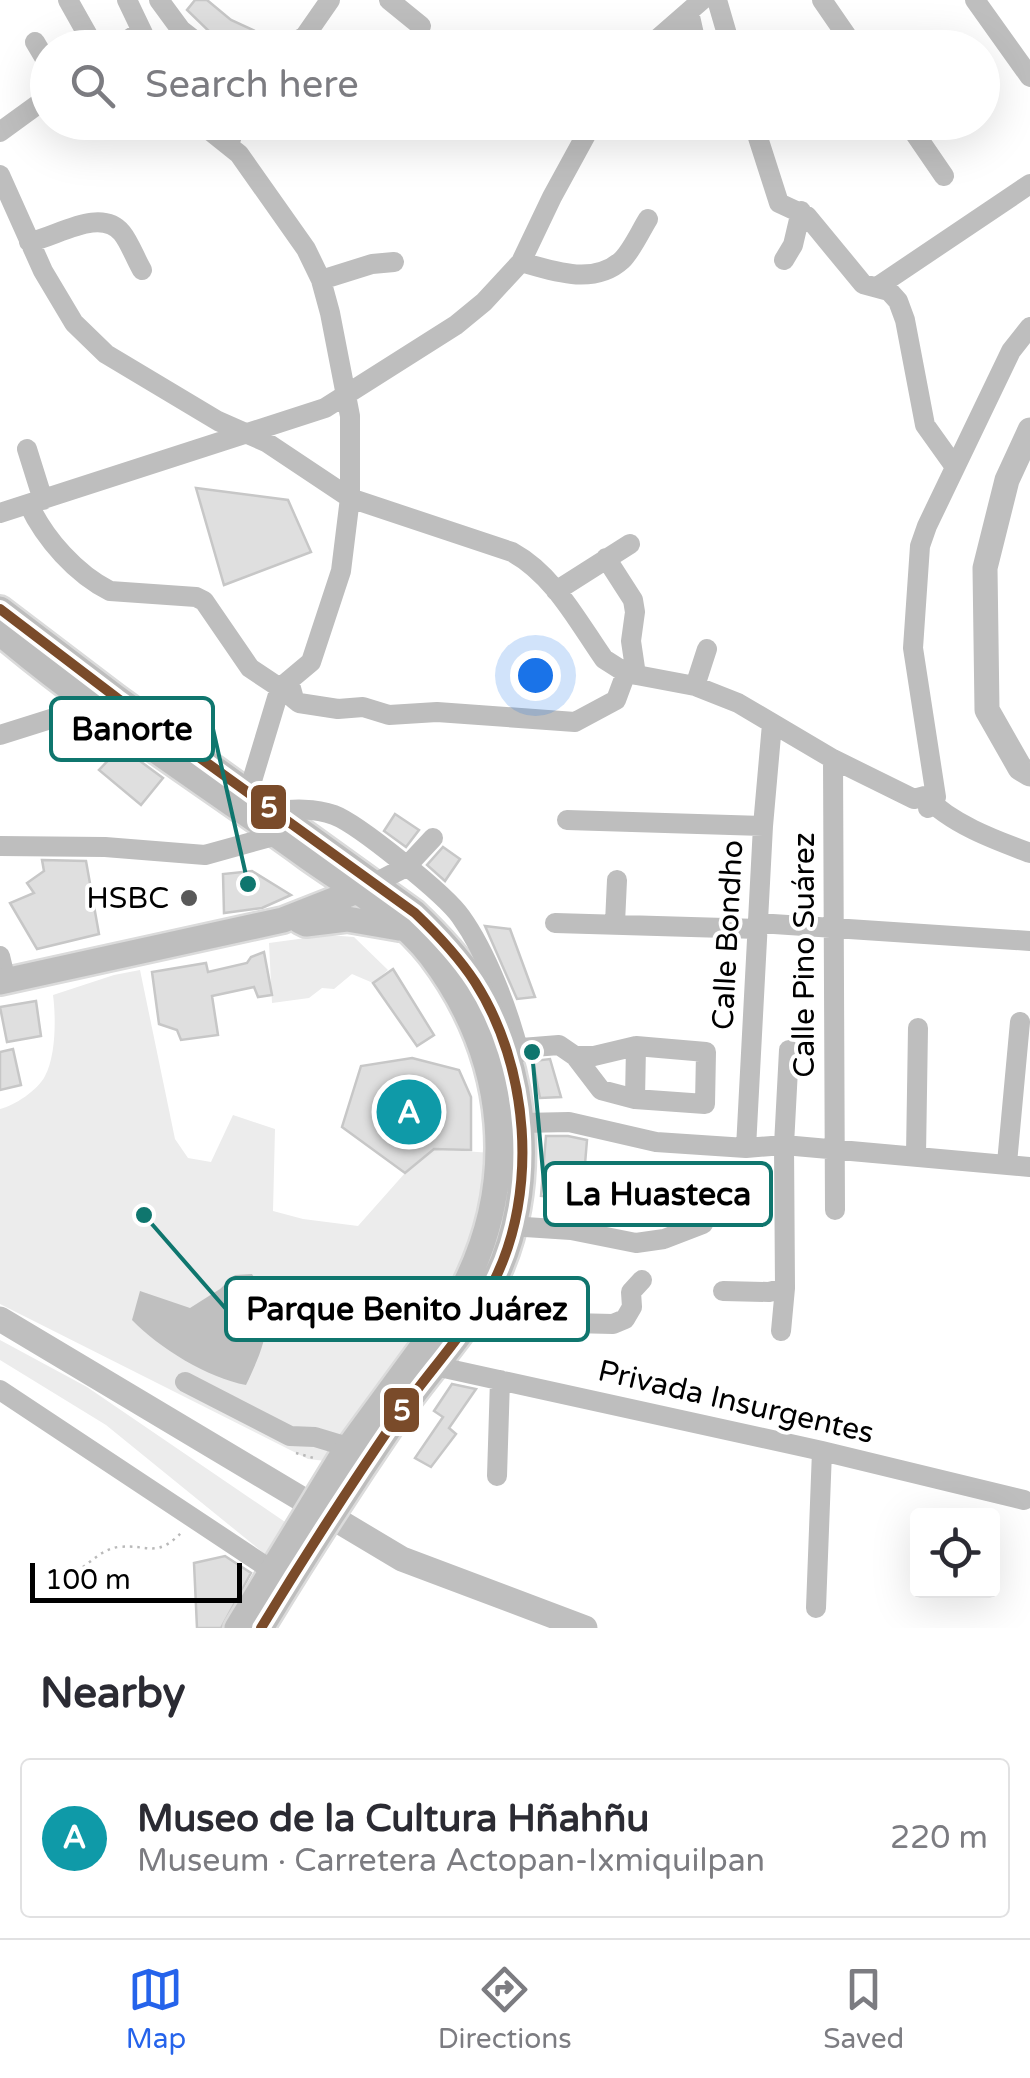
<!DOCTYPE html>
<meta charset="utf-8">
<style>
body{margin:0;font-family:"Varela Round",sans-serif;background:#f7f7f7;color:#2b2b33}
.controls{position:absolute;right:30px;bottom:30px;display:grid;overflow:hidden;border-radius:10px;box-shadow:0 10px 40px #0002}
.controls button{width:90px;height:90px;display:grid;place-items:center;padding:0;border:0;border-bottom:2px solid #e1e1e2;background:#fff;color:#2b2b33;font:50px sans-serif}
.scale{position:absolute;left:30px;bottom:25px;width:212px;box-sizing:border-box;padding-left:10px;border:5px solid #000;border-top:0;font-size:28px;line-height:35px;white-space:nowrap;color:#000;-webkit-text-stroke:8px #fff;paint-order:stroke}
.you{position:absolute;left:535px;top:675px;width:35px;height:35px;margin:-25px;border:8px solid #fff;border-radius:50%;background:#1a73e8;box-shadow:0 0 0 15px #1a73e833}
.badge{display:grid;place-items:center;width:65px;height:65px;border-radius:50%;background:#2563eb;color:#fff;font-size:32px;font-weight:700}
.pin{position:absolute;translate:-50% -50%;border:5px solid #fff;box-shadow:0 2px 10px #0006}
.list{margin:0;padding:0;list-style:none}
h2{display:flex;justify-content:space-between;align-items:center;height:130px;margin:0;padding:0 40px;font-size:42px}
h2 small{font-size:32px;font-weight:400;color:#7c7c81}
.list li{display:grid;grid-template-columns:65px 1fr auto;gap:30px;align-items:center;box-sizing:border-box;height:160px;margin:0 20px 20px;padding:0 20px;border:2px solid #e1e1e2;border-radius:10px}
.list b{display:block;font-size:38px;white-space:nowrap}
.list p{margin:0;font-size:32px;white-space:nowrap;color:#7c7c81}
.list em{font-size:32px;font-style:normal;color:#7c7c81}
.icon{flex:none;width:55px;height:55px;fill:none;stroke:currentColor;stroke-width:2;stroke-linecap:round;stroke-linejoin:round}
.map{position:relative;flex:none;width:1030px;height:1628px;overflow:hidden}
.search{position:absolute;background:#fff;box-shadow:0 10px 40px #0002;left:30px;right:30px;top:30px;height:110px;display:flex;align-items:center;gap:25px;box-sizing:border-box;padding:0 35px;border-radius:55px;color:#7c7c81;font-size:38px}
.sheet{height:310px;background:#fff}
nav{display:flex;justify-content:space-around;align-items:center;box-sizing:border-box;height:140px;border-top:2px solid #e1e1e2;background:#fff;font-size:28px;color:#7c7c81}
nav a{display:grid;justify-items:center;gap:5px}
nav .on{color:#2563eb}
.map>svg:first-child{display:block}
.green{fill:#ececec}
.water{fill:#bfbfbf}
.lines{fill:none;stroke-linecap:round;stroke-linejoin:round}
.river{stroke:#bfbfbf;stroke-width:25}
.building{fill:#dfdfdf;stroke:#c7c7c7;stroke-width:2.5}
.major-casing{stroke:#dbdbdb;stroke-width:30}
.path{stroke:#b9b9b9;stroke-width:2.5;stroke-dasharray:2.5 5;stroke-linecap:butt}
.minor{stroke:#bebebe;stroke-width:20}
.major{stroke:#bebebe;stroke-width:25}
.bus-1-casing{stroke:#fff;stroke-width:18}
.bus-1{stroke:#7a4b2a;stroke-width:10}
.poi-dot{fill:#595959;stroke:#fff;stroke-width:4}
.labels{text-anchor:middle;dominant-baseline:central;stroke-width:8;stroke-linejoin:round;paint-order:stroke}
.poi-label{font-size:30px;fill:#000;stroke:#fff;text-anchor:end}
.street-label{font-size:30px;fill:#000;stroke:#fff}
.leader{fill:none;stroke:#0f766e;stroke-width:4}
.callout-dot{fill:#0f766e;stroke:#fff;stroke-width:4}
.callout{fill:#fff;stroke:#0f766e;stroke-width:4}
.callout-label{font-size:32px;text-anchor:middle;font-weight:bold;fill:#000}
.line-badge{stroke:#fff;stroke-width:4}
.badge-label{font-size:28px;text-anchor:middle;font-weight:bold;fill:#fff}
</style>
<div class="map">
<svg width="1030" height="1628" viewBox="0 0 1030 1628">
<rect width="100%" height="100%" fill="#fff"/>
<path class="green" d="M 328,935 L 354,937 L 388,970 L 373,983 L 352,974 L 334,989 L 322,988 L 309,998 L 272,1003 L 269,943 Z
M 140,970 L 175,1139 L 188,1158 L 211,1162 L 233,1115 L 275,1129 L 273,1211 L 303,1219 L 358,1226 L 405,1173 L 434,1149 L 492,1153 L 458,1298 L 335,1462 L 308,1459 L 0,1304 L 0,1109 C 14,1106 38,1090 45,1076 C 56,1056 56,1017 53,995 L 114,975 Z
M 0,1340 L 87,1387 L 291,1526 L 271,1559 L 106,1425 L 0,1360 Z"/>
<path class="water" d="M 252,1274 C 278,1314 265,1345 246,1385 C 208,1378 159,1348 132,1320 L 140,1291 L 190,1308 L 220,1289 L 235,1275 Z"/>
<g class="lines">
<path class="river" d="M 1030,430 L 1007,480 L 985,568 L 987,710 L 1020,768 L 1030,774
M 0,1319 L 402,1559 L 585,1628"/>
</g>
<path class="building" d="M 195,0 L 207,0 L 231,20 L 266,36 L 264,48 L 234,48 L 220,42 L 187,10 Z
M 196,488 L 288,500 L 311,552 L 224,585 Z
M 121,747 L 163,778 L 141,805 L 99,770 Z
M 395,814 L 419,830 L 406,847 L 384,831 Z
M 443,847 L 460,859 L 445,881 L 427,865 Z
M 42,860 L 86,861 L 99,934 L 37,949 L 10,903 L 34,893 L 27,883 L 44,871 Z
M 252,871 L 291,895 L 262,908 L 224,913 L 223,874 Z
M 485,926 L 510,929 L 535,997 L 517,999 Z
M 264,952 L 272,995 L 258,997 L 254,987 L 212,996 L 218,1035 L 181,1040 L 177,1030 L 159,1024 L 152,972 L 206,963 L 208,972 L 247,963 L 251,957 Z
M 393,969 L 434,1035 L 417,1046 L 373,983 Z
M 36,1001 L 41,1036 L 7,1042 L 0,1007 Z
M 13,1049 L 21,1085 L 0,1090 L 0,1052 Z
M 412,1058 L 459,1070 L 471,1097 L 471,1150 L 434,1149 L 405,1173 L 342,1127 L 361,1066 Z
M 550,1059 L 561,1097 L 540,1098 L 533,1061 Z
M 546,1136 L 568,1136 L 587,1140 L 582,1200 L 541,1196 Z
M 452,1384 L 476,1389 L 449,1428 L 456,1434 L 431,1467 L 415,1458 L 443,1417 L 434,1411 Z
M 225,1556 L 251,1573 L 221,1628 L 197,1628 L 194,1563 Z"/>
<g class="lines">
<g class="major-casing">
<path id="major" d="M 0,609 L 117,698 L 415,913 C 437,934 458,956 475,982 C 529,1066 539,1191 494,1281 C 469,1330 428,1372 397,1417 C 350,1486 304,1557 261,1628
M 0,633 C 97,715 204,782 307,857 C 349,887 399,914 431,956 C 509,1059 520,1185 458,1298 L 340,1459 L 237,1628
M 300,921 L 306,924 L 347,919 L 399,928
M 0,982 L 283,920 L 367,887"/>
</g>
<path class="path" d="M 296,1453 L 317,1459
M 83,1567 C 94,1559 104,1549 118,1547 C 150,1544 156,1559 183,1531"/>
<path class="minor" d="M 68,0 L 95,48
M 127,0 L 150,48
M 159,0 L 181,30 L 204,48
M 389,0 L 421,26
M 717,0 L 731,48
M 822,0 L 855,48
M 975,0 L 1030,77
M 689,12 L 697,48
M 35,42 L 48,64
M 116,48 L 141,31
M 285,48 L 305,36 L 330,0
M 355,48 L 359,42
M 647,48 L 702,0
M 199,122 L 239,154 L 306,249 L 321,280 L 330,313 L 350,416 L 350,498 L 341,571 L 311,662 L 280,688
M 753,122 L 779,203 L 807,216 L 863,284 L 889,291 L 898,301 L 905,320 L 925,425 L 955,467
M 907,122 L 944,176
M 0,132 L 48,97
M 229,144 L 237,122
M 0,175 L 43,271 L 74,323 L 106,354 L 218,421 L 266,442 L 350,498 L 512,552 C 554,575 578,622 604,659 L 626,673 L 695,686 L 738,703 L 833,759 L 914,799 L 925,796 C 951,824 995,840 1030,853
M 29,242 C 55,238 100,206 122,233 C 130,243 135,258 142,270
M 784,260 L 793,245 L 801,211
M 521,262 C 552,271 594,286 622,260 C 632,250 640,232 648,219
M 321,280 L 372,264 L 394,262
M 877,287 L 1030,184
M 27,449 L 43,500
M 29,505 C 45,539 76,574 110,591 L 196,597 L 204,601 L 250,668 L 280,688
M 0,513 L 325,408 L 456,325 L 484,302 L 521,262 L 552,197 L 593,122
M 606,558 L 633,600 L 635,612 L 631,641 L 636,675
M 556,591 L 630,544
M 289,681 L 294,699 L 299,703 L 338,709 L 363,707 L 389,715 L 437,712 L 575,722 L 616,700 L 626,673
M 695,686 L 707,649
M 0,735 L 92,706
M 833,759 L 835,1210
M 248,794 L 280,688
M 928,808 L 933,805 L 936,797 L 913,648 L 920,546 L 927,526 L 1011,351 L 1030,327
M 273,811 C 294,809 314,808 334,815 C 358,824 446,895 461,917 C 486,952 509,1011 519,1053
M 567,820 L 763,826
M 0,846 L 105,847 L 205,855 L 277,835
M 375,883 L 406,867 L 433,838
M 555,923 L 759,929
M 615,923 L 617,880
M 759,923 L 1030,941
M 0,956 L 6,981
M 508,1049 L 559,1045 L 575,1056 L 594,1056 L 636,1046 L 706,1052 L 705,1104 L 635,1099 L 601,1090 L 575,1056
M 635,1099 L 636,1046
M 522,1123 L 569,1122 L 656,1142 L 746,1148 L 784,1145 L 1030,1167
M 746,1148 L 763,826 L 772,724
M 916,1155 L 918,1028
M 1007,1163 L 1020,1022
M 525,1227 L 571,1230 L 636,1243 L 664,1239 L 703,1224
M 723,1291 L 769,1292 L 785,1288
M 474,1314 L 490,1321 L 613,1324 L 625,1319 L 632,1307 L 631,1292 L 642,1280
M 781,1331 L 785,1288 L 784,1145 L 789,1050
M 435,1366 L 822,1451 L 1024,1500
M 185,1382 L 290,1436 L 315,1437 L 348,1447
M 0,1390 L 273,1571
M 497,1476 L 500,1380
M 816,1608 L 822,1451"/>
<use href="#major" class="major"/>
<g class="bus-1-casing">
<path id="bus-1" d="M 0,609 L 117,698 L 415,913 C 437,934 458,956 475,982 C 529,1066 539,1191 494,1281 C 469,1330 428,1372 397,1417 C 350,1486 304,1557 261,1628"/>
</g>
<use href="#bus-1" class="bus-1"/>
</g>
<circle class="poi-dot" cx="189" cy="898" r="10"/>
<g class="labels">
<g class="poi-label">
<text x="169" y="898">HSBC</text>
</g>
<g class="street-label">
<text transform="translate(728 935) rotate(-87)">Calle Bondho</text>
<text transform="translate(804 955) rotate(-90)">Calle Pino Suárez</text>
<text transform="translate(736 1402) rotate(13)">Privada Insurgentes</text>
</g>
</g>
<path class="leader" d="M248 884L213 729M532 1052L545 1194M144 1215L226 1309"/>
<g class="callout-dot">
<circle cx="248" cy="884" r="10"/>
<circle cx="532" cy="1052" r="10"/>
<circle cx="144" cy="1215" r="10"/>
</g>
<g class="callout">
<rect x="51" y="698" width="162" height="62" rx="10"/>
<rect x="545" y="1163" width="226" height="62" rx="10"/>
<rect x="226" y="1278" width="362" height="62" rx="10"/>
</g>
<g class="callout-label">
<text x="132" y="740">Banorte</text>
<text x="658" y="1205">La Huasteca</text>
<text x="407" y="1320">Parque Benito Juárez</text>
</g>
<g class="line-badge">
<rect x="249" y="783" width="39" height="48" rx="10" fill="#7a4b2a"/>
<rect x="382" y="1386" width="39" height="48" rx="10" fill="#7a4b2a"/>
</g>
<g class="badge-label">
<text x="269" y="817">5</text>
<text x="402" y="1420">5</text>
</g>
</svg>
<div class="controls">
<button><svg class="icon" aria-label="locate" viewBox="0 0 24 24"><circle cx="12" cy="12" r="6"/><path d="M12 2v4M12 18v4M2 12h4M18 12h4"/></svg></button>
</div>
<div class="scale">100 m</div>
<div class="you"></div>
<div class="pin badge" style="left:409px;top:1112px;background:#0f9aa8">A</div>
<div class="search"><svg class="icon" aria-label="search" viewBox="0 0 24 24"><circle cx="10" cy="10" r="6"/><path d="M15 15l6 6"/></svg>Search here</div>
</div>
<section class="sheet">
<h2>Nearby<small></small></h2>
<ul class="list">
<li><span class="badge" style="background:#0f9aa8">A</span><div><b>Museo de la Cultura Hñahñu</b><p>Museum · Carretera Actopan-Ixmiquilpan</p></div><em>220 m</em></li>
</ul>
</section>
<nav>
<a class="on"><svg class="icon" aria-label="map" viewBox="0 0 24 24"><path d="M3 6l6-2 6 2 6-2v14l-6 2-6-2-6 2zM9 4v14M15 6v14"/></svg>Map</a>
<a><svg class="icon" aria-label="directions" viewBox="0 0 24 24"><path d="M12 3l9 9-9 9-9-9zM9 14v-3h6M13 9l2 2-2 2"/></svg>Directions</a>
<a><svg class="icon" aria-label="saved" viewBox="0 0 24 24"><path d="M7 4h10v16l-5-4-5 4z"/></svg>Saved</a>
</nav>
